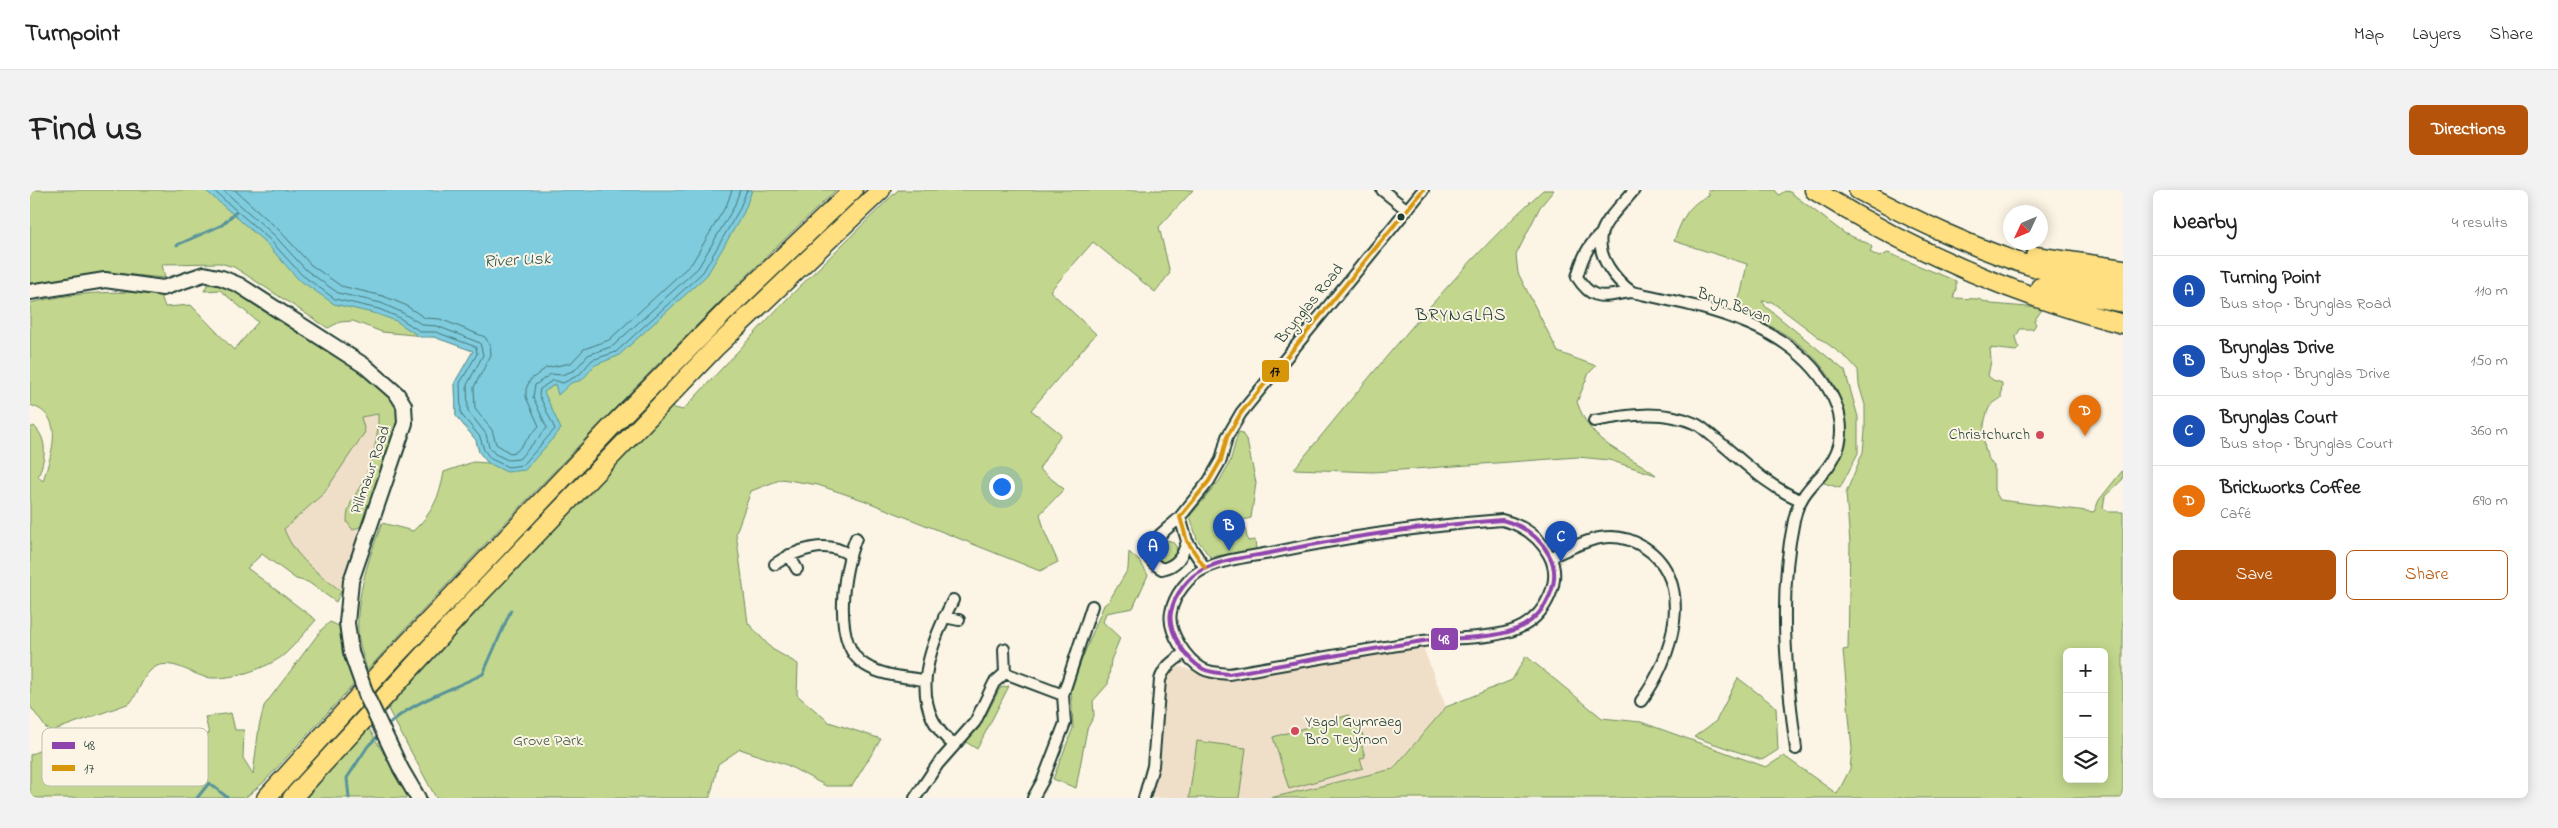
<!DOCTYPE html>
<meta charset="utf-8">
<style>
body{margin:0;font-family:"Indie Flower",sans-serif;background:#f2f2f2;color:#222}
.controls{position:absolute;right:15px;bottom:15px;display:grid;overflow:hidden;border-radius:8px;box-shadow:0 2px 12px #0003}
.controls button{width:45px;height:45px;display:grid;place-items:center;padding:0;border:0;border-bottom:1px solid #e0e0e0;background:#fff;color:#222;font:25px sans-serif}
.compass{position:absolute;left:1973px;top:15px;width:45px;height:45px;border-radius:50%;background:#fff;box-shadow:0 2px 12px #0003;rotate:226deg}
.you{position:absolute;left:971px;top:296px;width:18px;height:18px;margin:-12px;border:4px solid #fff;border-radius:50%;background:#1a73e8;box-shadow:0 0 0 8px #1a73e833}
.badge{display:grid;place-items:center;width:32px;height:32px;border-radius:50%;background:#b45309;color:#fff;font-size:16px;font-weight:700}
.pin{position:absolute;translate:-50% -41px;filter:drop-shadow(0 1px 2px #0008)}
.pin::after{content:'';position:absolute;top:26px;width:18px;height:15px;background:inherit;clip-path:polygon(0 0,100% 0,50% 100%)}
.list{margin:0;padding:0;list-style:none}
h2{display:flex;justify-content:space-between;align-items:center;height:65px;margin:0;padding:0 20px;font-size:21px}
h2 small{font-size:16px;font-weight:400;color:#767676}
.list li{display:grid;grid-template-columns:32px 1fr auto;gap:15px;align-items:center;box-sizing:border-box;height:70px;padding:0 20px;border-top:1px solid #e0e0e0}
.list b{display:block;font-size:19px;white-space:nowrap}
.list p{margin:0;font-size:16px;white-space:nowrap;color:#767676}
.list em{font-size:16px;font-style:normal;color:#767676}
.actions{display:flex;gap:10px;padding:15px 20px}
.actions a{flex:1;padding:11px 0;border:1px solid #b45309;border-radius:8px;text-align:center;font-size:18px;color:#b45309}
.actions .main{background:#b45309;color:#fff}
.icon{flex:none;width:28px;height:28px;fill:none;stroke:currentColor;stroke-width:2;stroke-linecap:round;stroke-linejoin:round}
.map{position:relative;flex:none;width:2093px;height:608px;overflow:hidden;border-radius:8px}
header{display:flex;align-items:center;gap:30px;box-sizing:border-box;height:70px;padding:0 25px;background:#fff;border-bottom:1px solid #e0e0e0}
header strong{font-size:24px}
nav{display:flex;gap:28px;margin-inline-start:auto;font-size:18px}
.intro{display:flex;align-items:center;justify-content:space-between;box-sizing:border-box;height:120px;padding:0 30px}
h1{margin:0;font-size:35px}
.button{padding:12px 22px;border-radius:8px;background:#b45309;color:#fff;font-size:18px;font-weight:700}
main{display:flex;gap:30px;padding:0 30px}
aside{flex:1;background:#fff;border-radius:8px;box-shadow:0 2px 12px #0003}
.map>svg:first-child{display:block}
.built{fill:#f0dfc8}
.green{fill:#c2d78d;stroke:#708a60;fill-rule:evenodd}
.water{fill:#7fccde;stroke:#59939a}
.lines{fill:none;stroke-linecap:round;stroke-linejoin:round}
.shore{stroke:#457678;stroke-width:1}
.stream{stroke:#59939a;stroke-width:3}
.street-casing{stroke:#1f3d34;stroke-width:14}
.secondary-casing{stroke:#1f3d34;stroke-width:18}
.highway-casing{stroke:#1f3d34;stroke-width:21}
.street{stroke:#fcf5e5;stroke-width:10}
.secondary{stroke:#fcf5e5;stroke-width:14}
.highway{stroke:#ffdf80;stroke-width:18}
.secondary-bridge-casing{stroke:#1f3d34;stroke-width:18;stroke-linecap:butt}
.secondary-bridge{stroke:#fcf5e5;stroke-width:14}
.bus-1-casing{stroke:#fcf5e5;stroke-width:8}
.bus-2-casing{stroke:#fcf5e5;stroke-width:8}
.bus-1{stroke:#8e44ad;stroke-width:4}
.bus-2{stroke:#d79608;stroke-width:4}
.bus-dot{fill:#1f3d34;stroke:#fcf5e5;stroke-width:2}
.poi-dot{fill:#d1495b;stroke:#fcf5e5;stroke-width:2}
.labels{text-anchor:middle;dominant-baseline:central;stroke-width:4;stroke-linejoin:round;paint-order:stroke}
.street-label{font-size:16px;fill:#1f3d34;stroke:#fcf5e5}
.poi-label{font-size:16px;fill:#1f3d34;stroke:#fcf5e5;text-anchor:end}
.park-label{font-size:16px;fill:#405c46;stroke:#fcf5e5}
.water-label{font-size:18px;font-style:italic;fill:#325a56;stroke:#fcf5e5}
.neighbourhood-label{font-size:18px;letter-spacing:1px;fill:#1f3d34;stroke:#fcf5e5}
.key{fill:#fcf5e5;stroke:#babeb0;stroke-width:1}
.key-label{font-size:14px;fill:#1f3d34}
.line-badge{stroke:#fcf5e5;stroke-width:2}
.badge-label{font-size:14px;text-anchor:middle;font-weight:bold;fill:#fff}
.pale-badge-label{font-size:14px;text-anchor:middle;font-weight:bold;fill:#111}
</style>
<header>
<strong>Turnpoint</strong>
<nav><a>Map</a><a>Layers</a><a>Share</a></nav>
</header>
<div class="intro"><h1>Find us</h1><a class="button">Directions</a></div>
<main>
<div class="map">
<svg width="2093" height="608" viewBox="0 0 2093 608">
<rect width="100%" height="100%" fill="#fcf5e5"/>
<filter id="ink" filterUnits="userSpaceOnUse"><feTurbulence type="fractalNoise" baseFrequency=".02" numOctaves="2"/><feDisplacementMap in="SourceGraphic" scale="10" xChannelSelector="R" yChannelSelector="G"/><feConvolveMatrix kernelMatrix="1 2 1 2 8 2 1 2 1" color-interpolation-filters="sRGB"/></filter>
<g filter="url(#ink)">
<path class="built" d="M 348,224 L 348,249 L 333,290 L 317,318 L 323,339 L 328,339 L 323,365 L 311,401 L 277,374 L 260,354 L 254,339 L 294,303 L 331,227 Z
M 1393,457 L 1416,517 L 1363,579 L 1240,608 L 1121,608 L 1130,577 L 1137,489 L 1139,480 L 1145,475 L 1189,489 L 1201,490 Z"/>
<path class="green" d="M 0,0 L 222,0 L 517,200 L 525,194 L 693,0 L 806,0 C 643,153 490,316 337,480 C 334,468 329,455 328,442 C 326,405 339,368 352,333 L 383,341 C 401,325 410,307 414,282 L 443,272 L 458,273 L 449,262 L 446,250 L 426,226 L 425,192 L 443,161 L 404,147 L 352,142 L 323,131 L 310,132 L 298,138 L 204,77 L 190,73 L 132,74 L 135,88 L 80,83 L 0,95 Z
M 868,0 L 1163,0 L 1129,37 L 1140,83 L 1125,102 L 1063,52 L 1020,101 L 1066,144 L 1001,220 L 1031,244 L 1009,279 L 1034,299 L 1010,324 L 1015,343 L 1028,372 L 1010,381 L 833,310 L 788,295 L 752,289 L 721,301 L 706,343 L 718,433 L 742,459 L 768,474 L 767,505 L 799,532 L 851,549 L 822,596 L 796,596 L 757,575 L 710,559 L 688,574 L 680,608 L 406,608 L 358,519 L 578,278 L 640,217 L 653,220 L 752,114 Z
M 1513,0 L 1524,0 L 1510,17 L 1486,65 L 1488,83 L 1528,162 L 1566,176 L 1559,183 L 1547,212 C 1563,258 1592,259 1626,285 L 1579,270 L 1548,267 L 1343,282 L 1264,279 C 1343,183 1421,84 1513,0 Z
M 1678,0 L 1745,0 L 1749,5 L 1755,1 L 1760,2 L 1814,43 L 1839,54 L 1842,57 L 1840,62 L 1849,67 L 1858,63 L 1926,91 L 1926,99 L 1923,108 L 1948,109 L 1961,114 L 2010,118 L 2011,121 L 2004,131 L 2006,134 L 2003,139 L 1990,139 L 1986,147 L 1989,158 L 1986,161 L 1960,158 L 1961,171 L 1958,186 L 1963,190 L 1972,193 L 1971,208 C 1967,211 1961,214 1959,218 C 1951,235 1951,263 1964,276 L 1964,300 L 1970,310 L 2064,322 L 2069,310 L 2093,280 L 2093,289 L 2075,306 L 2073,318 L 2079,322 L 2093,322 L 2093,608 L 1240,608 L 1363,579 L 1416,517 L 1482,490 L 1496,466 L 1572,528 L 1611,532 L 1736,577 L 1754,566 L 1807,604 L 1820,579 L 1822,559 L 1813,460 L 1818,459 L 1820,353 L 1816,303 L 1833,262 L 1835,241 L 1835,215 L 1829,195 L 1828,180 L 1819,170 L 1742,112 L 1732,111 L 1736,117 L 1815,181 L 1828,227 L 1828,263 L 1810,298 L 1791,292 C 1806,277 1812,263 1814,241 C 1817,195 1782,157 1742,137 C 1729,131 1715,128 1702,123 L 1711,103 L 1717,74 L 1644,51 C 1651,32 1658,13 1679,6 ZM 2037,462 L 2074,462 L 2074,589 L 2037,589 Z
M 193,92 L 350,193 L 368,217 L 371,235 L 336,334 L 323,340 L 317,332 C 317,314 324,308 332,293 C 342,272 349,248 348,224 L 331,227 L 335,242 L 294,303 L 254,339 C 265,368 288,383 311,401 L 306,412 L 278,392 L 266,389 L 232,364 L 217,378 L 286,430 C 276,441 266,454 255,464 C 239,478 196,492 175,487 C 160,483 143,470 127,476 C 112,483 110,502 100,513 L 22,541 L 16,538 L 0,516 L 0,238 L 4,236 C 19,251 15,269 8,287 L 13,291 C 21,264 37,226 0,215 L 0,113 C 44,102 85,101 130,103 L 135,117 L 161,115 L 204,160 L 228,132 L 190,100 L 174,101 L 177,95 Z
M 1211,242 L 1217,251 L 1226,293 L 1221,328 L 1213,330 L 1218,351 L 1225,350 L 1226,360 L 1180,367 L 1167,349 L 1160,326 L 1190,290 L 1200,272 L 1208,243 Z
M1125 361a11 11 0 1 1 22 0a11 11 0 1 1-22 0Z
M 1099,362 L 1111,373 L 1118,385 L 1103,418 L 1076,423 L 1073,432 L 1090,448 L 1081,470 L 1078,494 L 1063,511 L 1064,526 L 1057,539 L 1046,598 L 1023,589 L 1043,538 L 1041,496 L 1074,415 L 1079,411 L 1098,379 Z
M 300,432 L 311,437 L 315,469 L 324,494 L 234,592 L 215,608 L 0,608 L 0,565 L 29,551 L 40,594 L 179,544 L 175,527 L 201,523 L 205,540 L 214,540 L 213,568 L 223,584 L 229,537 L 234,516 L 292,439 Z
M 1708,488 L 1746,517 L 1748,560 L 1732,570 L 1664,547 L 1686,531 Z
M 979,496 L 947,559 L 936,552 L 955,527 L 970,498 Z
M 1319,525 L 1322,534 L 1329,532 L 1333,546 L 1330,548 L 1335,567 L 1330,569 L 1333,578 L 1259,599 L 1243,547 Z
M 338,537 L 380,608 L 276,608 Z
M 1167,551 L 1216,558 L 1209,608 L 1159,608 Z"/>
<path class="water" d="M 175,0 L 722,0 L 714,22 L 677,85 L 588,166 L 565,175 L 552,190 L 541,193 L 528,205 L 525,194 L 514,202 L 531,239 L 495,280 L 477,282 L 458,273 L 449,262 L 446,250 L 426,226 L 425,192 L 443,161 L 404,147 L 390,147 L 366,131 L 347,124 L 304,114 L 268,89 L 236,53 Z"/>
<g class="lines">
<path class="shore" d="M 183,0 L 239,49 L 272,85 L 305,109 L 349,119 L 368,127 L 391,142 L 406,142 L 446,157 L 447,164 L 430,193 L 431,224 L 450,247 L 454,260 L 461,269 L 478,277 L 493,275 L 525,239 L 509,205 L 510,199 L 523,190 L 533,193 L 549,185 L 562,170 L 586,162 L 673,82 L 709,20 L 717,0
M 193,0 L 244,45 L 276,80 L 308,103 L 351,113 L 371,122 L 393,135 L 407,136 L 450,153 L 453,165 L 437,195 L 438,221 L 456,244 L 459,257 L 465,264 L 478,270 L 489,269 L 517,238 L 503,207 L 505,195 L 521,184 L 532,185 L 545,180 L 558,165 L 583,156 L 668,78 L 704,17 L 710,0
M 205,0 L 249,40 L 281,75 L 311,96 L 353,106 L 375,115 L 395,128 L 410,129 L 455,147 L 460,155 L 461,165 L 444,197 L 445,219 L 462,240 L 466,254 L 480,263 L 486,262 L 509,236 L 496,207 L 496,199 L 500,190 L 516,178 L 541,173 L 554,159 L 579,150 L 662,73 L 697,14 L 702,0"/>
<path class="stream" d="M 147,55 L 192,35 L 206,22
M 355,538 C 380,512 421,500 453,484 L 481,420
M 167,608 L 179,593 L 198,608
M 319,608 L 317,588 L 338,556 L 351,543"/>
<g class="street-casing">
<path id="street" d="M 1352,0 L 1376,19
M 1604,0 C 1594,13 1575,29 1571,45 C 1567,67 1585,90 1602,102 C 1672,117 1763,133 1800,202 C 1810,219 1815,242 1807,261 C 1796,289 1771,295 1764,330 C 1748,405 1756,483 1766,559
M 1571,44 C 1557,56 1552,69 1547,87 C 1564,114 1575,105 1602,102
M 1564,231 C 1597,225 1633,219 1666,234 C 1673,237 1680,245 1687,250 C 1714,272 1737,296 1770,310
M 1150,327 C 1136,342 1099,361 1132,379 C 1147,376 1153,366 1157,351
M 1472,330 C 1492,335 1509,346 1519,365 C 1533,390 1516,423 1493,436 C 1468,450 1422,447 1393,451 C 1328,461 1263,473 1199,484 C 1190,483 1181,483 1173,479 C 1157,470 1137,442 1141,422 C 1144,405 1159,386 1174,379 C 1194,369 1218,367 1240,363 C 1316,347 1394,336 1472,330 Z
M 826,348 C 813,379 801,454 835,475 C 852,486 875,487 894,490
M 759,365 L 767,379
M 1521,367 C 1536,360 1553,351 1570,348 C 1586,345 1601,349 1614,357 C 1667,391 1642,470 1611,511
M 745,374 C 766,360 797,349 819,365
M 1175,378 L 1157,351 L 1150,327 L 1179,291 L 1191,270 L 1197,247 L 1211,223 L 1393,0
M 923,410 C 899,457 875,516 924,555
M 914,427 L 929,430
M 974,459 L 975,483
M 885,608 L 908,574 L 945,532 L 964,493 L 975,483 L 1033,505
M 1003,608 L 1013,590 L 1035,533 L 1033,505 L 1062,416
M 1114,608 L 1123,576 L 1130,490 C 1134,476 1144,471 1154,463"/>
</g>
<g class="secondary-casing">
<path id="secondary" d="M 0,102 L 75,90 L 133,98 L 174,84 L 192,88 L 209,95 L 335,176 L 367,204 L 374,215 L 375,233 L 321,391 L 317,433 L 321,462
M 371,579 L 388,608"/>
</g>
<g class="highway-casing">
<path id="highway" d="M 1784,0 C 1879,59 1984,106 2093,134
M 1828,0 C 1885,30 1944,59 2007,78 C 2035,87 2064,90 2093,95
M 2005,66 L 2093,79
M 2010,97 L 2093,113
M 236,608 L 355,477 L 585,233 L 700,117 L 823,0
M 262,608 L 439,415 L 685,158 L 851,0"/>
</g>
<use href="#street" class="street"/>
<use href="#secondary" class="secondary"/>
<use href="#highway" class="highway"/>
<g class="secondary-bridge-casing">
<path id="secondary-bridge" d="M 321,462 L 337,507 L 371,579"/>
</g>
<use href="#secondary-bridge" class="secondary-bridge"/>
<g class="bus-1-casing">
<path id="bus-1" d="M 1472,330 C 1492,335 1509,346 1519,365 C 1533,390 1516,423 1493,436 C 1468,450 1422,447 1393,451 C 1328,461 1263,473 1199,484 C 1190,483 1181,483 1173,479 C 1157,470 1137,442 1141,422 C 1144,405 1159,386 1174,379 C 1194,369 1218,367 1240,363 C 1316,347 1394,336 1472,330 Z"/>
</g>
<g class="bus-2-casing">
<path id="bus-2" d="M 1175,378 L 1157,351 L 1150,327 L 1179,291 L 1191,270 L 1197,247 L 1211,223 L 1393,0"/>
</g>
<use href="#bus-1" class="bus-1"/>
<use href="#bus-2" class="bus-2"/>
</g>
</g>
<circle class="bus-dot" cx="1371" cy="27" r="4.5"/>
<g class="poi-dot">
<circle cx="2010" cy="245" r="5"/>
<circle cx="1265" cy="541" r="5"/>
</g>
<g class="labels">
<g class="street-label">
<text transform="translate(1280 114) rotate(-51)">Brynglas Road</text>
<text transform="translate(1704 116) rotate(20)">Bryn Bevan</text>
<text transform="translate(341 280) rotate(-71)">Pillmawr Road</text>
</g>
<g class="poi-label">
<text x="2000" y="245">Christchurch</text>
<text x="1275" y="532" text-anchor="start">Ysgol Gymraeg<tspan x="1275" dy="18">Bro Teyrnon</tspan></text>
</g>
<g class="park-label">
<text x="518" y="551">Grove Park</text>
</g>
<g class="water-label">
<text transform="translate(487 71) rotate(-3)">River Usk</text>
</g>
<g class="neighbourhood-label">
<text x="1431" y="126">BRYNGLAS</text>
</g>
</g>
<rect x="12" y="538" width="166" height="58" rx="8" class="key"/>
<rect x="22" y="552" width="23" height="7" fill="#8e44ad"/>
<rect x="22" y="575" width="23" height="6" fill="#d79608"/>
<g class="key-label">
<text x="54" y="560">48</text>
<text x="54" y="583">17</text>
</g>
<g class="line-badge">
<rect x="1231" y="169" width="29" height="24" rx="5" fill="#d79608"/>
<rect x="1400" y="437" width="29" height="24" rx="5" fill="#8e44ad"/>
</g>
<g class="badge-label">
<text x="1414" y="454">48</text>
</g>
<g class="pale-badge-label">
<text x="1245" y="186">17</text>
</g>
</svg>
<div class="controls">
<button>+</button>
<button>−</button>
<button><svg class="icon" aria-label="layers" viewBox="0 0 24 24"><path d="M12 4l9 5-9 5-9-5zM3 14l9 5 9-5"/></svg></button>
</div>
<svg class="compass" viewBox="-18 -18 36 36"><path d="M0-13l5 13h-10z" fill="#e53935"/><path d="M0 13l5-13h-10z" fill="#767676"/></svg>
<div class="you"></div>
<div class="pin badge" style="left:1123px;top:382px;background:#1a4fb4">A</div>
<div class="pin badge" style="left:1199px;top:361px;background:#1a4fb4">B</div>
<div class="pin badge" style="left:1531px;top:372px;background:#1a4fb4">C</div>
<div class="pin badge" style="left:2055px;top:246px;background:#e8710a">D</div>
</div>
<aside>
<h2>Nearby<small>4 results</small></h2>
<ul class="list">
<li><span class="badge" style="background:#1a4fb4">A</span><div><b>Turning Point</b><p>Bus stop · Brynglas Road</p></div><em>110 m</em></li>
<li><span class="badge" style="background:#1a4fb4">B</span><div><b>Brynglas Drive</b><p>Bus stop · Brynglas Drive</p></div><em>150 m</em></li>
<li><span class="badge" style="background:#1a4fb4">C</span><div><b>Brynglas Court</b><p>Bus stop · Brynglas Court</p></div><em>360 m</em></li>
<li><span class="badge" style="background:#e8710a">D</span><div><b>Brickworks Coffee</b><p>Café</p></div><em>690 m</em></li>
</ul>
<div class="actions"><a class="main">Save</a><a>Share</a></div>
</aside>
</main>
